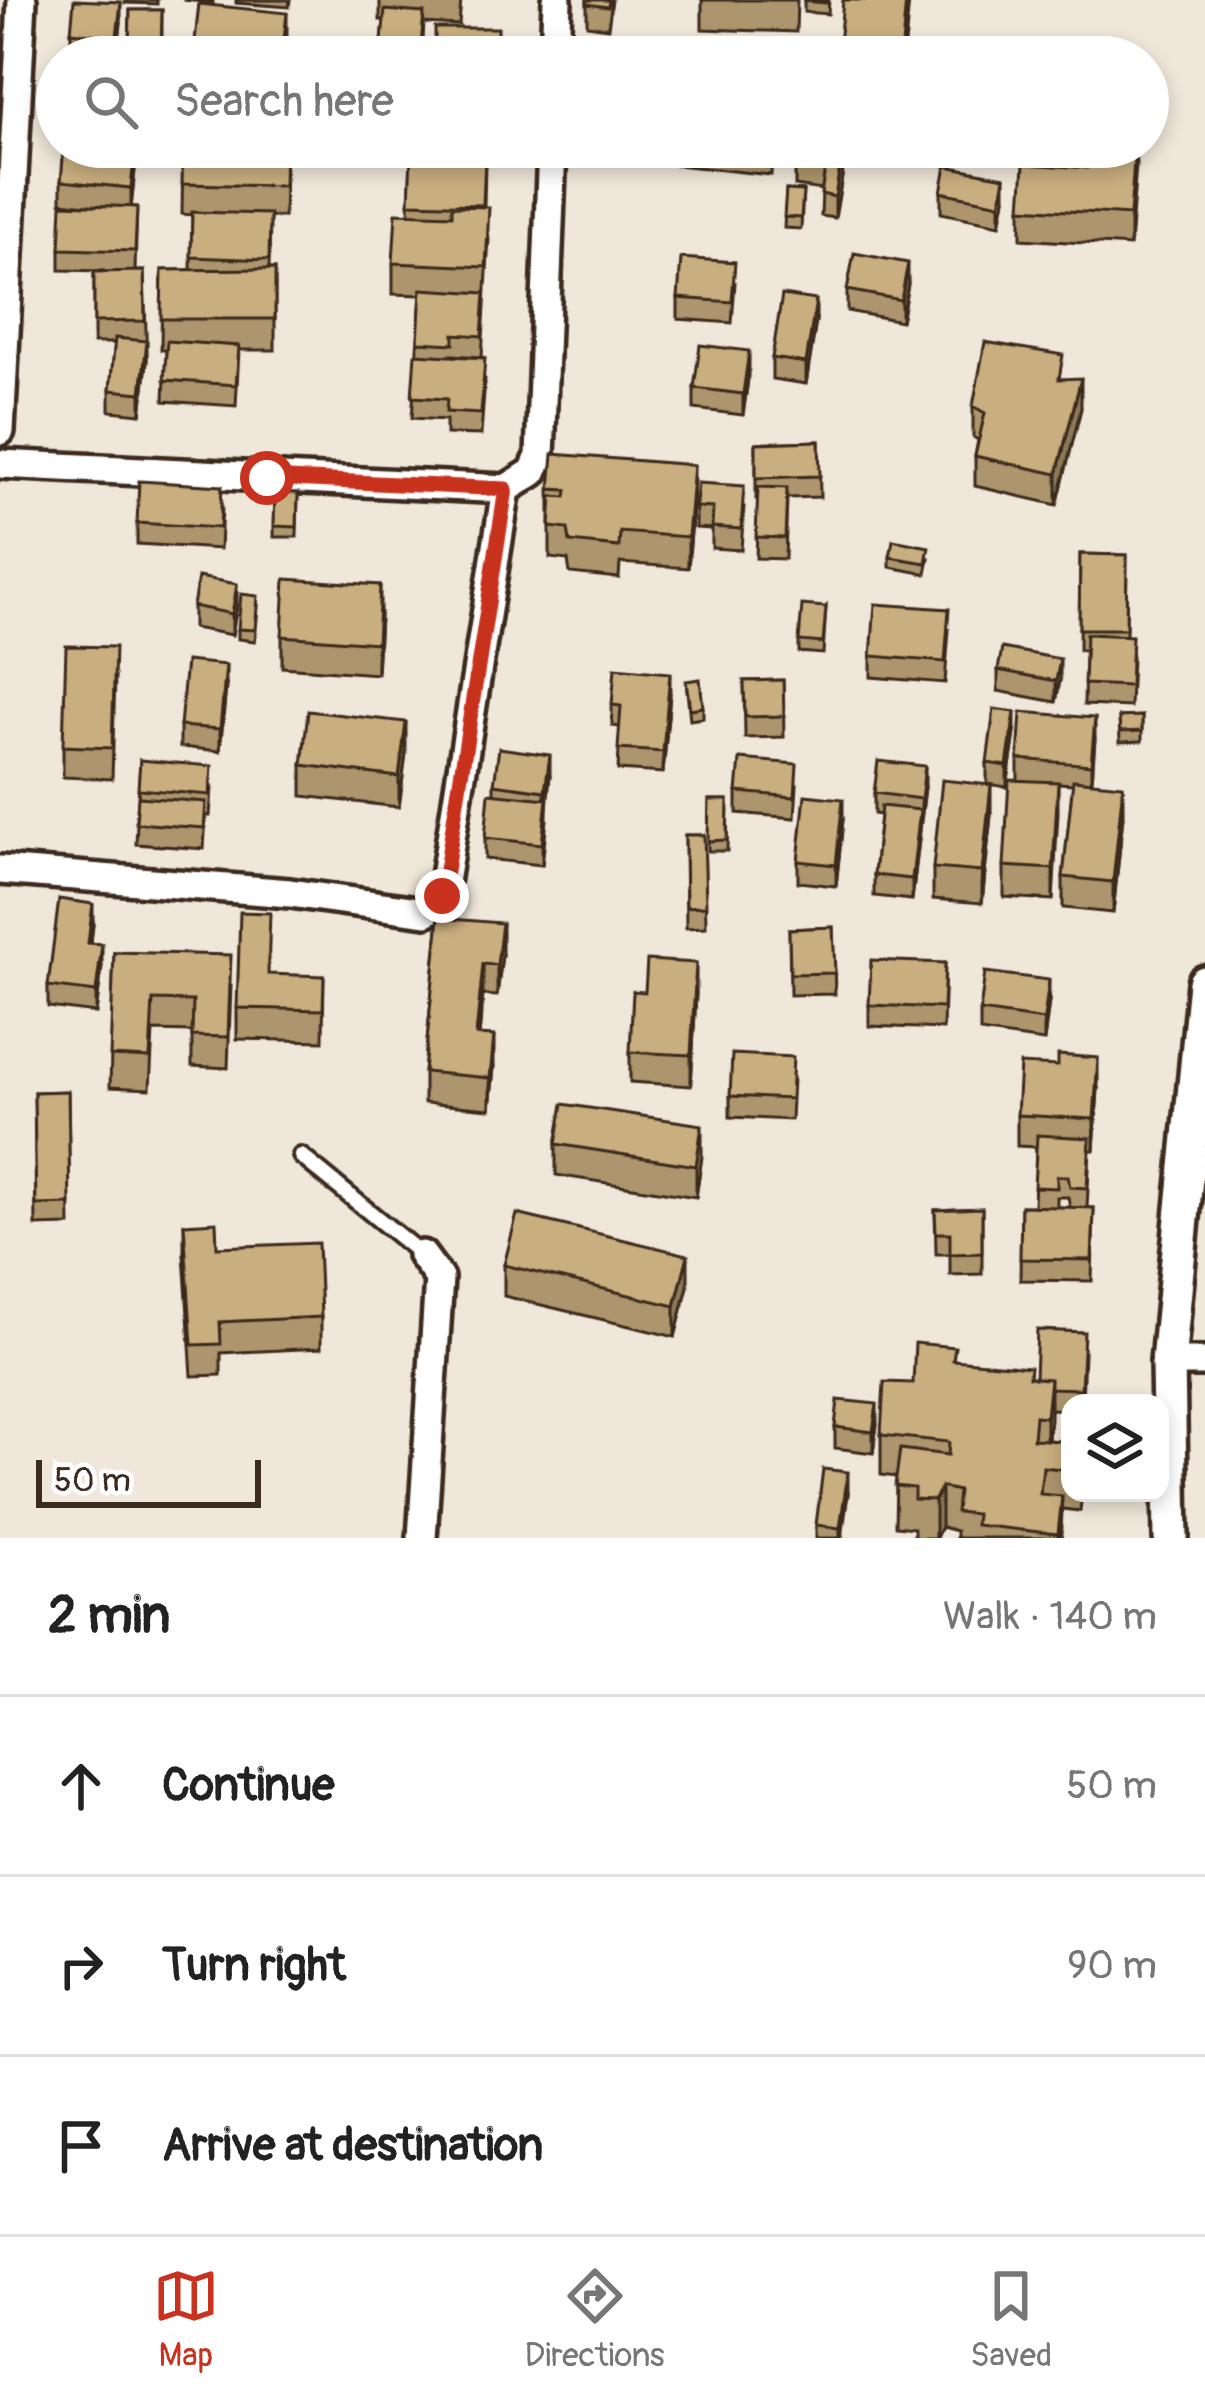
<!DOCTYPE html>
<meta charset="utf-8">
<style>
body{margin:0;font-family:Pangolin,sans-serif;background:#f6f6f6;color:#222}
.controls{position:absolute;right:36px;bottom:36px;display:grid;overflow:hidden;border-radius:24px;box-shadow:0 6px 18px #0003}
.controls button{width:108px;height:108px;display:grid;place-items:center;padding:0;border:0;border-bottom:3px solid #e0e0e0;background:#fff;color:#222;font:60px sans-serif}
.scale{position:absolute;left:36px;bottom:30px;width:225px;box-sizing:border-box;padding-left:12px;border:6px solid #3b2a1e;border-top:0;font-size:33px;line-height:42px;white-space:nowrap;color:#3b2a1e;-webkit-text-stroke:9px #fff;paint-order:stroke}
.stop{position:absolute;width:36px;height:36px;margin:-27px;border:9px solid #c8321e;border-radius:50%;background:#fff}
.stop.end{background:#c8321e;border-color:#fff;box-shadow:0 3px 12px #0008}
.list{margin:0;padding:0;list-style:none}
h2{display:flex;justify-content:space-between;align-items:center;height:156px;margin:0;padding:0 48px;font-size:51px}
h2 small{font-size:39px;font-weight:400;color:#767676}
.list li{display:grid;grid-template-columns:78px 1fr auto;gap:36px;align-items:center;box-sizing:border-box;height:180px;padding:0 48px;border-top:3px solid #e0e0e0}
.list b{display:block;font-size:45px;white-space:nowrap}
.list em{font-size:39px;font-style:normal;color:#767676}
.icon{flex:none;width:66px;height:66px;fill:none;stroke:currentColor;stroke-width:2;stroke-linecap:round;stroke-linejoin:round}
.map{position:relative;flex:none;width:1205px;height:1538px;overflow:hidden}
.search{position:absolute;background:#fff;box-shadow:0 6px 18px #0003;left:36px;right:36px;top:36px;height:132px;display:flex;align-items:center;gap:30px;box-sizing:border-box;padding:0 42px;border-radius:66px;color:#767676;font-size:45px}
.sheet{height:696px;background:#fff}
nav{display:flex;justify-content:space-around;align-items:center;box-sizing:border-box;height:168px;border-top:3px solid #e0e0e0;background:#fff;font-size:33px;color:#767676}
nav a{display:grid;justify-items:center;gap:6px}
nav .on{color:#c8321e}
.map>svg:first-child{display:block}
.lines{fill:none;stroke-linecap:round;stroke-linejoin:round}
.service-casing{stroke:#3b2a1e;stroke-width:22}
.minor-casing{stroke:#3b2a1e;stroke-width:36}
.tertiary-casing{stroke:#3b2a1e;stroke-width:42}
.service{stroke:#fff;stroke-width:14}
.minor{stroke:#fff;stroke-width:27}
.tertiary{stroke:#fff;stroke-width:33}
.wall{fill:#ad966d;stroke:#3b2a1e;stroke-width:3;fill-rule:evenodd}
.shaded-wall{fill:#8d7a59;stroke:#3b2a1e;stroke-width:3}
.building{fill:#c9ae7f;stroke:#3b2a1e;stroke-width:3}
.route{stroke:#c8321e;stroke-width:15}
</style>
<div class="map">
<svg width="1205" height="1538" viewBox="0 0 1205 1538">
<rect width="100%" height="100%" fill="#efe7d9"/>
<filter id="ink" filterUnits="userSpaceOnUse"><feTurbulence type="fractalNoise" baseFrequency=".00833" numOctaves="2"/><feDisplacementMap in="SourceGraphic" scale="24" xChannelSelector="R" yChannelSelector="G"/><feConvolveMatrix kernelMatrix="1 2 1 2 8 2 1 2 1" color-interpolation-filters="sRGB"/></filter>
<g filter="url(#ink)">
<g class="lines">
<g class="service-casing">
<path id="service" d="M 301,1156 L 422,1255"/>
</g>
<g class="minor-casing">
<path id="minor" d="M 555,57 L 557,0
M 0,431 L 22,0
M 0,464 L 506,489
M 0,870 L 290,893 L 426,912 L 441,902 L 506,489 L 533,472 L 540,456 L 552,147
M 422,1255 L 439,1278 L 422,1538
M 1168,1362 L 1205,1362"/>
</g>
<g class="tertiary-casing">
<path id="tertiary" d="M 1171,1538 L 1168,1362 L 1205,983"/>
</g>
<use href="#service" class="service"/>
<use href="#minor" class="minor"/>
<use href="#tertiary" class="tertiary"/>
</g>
<path class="wall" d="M 125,0 L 157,0 L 157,4 L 125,3 Z
M 183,0 L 213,0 L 213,3 Z
M 236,0 L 290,0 L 289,7 L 236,3 Z
M 380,0 L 461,0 L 459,25 L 424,23 L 422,57 L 381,57 L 384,20 L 380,20 Z
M 587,0 L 612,0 L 608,28 L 587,25 Z
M 702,0 L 797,0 L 796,32 L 702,29 Z
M 804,0 L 829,0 L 828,14 L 804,12 Z
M 199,4 L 287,43 L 286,57 L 194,57 Z
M 130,10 L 162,10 L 162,57 L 129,57 Z
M 121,23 L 117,57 L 71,53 L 71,32 Z
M 183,147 L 286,147 L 284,217 L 270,217 L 269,269 L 275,269 L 275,350 L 239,350 L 236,406 L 164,401 L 166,350 L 161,350 L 162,270 L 191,270 L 192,215 L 182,214 Z
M 441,147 L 522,147 L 521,166 L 485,164 L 484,207 L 489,238 L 482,357 L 454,355 L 485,379 L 481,435 L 446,434 L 446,420 L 412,418 L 421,295 L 393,294 L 393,263 L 409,213 L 411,155 L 441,156 Z
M 610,147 L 772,147 L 771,175 L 610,158 Z
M 847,147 L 835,218 L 821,216 L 822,190 L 795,186 L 795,165 Z
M 1136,147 L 1130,246 L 1021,239 L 1021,208 L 1087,168 Z
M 135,170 L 131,207 L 137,207 L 135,271 L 144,271 L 147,362 L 141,414 L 110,411 L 110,390 L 115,343 L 94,343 L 94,272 L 105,271 L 60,270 L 60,249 L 87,205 L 61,202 L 61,181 Z
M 786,190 L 803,191 L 801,229 L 784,228 Z
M 941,192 L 1005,198 L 1000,225 L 941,213 Z
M 735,283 L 732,323 L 678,319 L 678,298 Z
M 908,284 L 901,321 L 847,311 L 847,290 Z
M 816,321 L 806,384 L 772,379 L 772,358 Z
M 749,372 L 743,415 L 694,409 L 694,388 Z
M 1063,379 L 1081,408 L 1057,505 L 975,486 L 975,456 L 978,440 L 973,437 L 973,406 Z
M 819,441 L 820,497 L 787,498 L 785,559 L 756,558 L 758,499 L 756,499 L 756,443 Z
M 550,489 L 694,496 L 688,568 L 620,563 L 619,578 L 570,573 L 568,560 L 550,558 Z
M 275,493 L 298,493 L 297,537 L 274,537 Z
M 222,507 L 220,549 L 137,544 L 137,523 Z
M 696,507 L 744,507 L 741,550 L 712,548 L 712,529 L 696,528 Z
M 1080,554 L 1127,555 L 1126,636 L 1132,657 L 1130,707 L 1084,705 L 1085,650 L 1079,650 Z
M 890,557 L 929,558 L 926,574 L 890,567 Z
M 237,605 L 232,635 L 193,628 L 193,606 Z
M 258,607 L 255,641 L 238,639 L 238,629 Z
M 826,607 L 823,654 L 799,652 L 799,641 Z
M 380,616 L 377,674 L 282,667 L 282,636 Z
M 949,630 L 945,683 L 871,677 L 871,656 Z
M 998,670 L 1060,680 L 1056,702 L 998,691 Z
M 115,678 L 112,779 L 63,777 L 63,746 Z
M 783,680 L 784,737 L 745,738 L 744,681 Z
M 686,681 L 703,707 L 703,718 L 690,720 Z
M 226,686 L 220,751 L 180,747 L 180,726 Z
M 670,694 L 663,773 L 618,770 L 620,727 L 612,726 L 612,705 Z
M 1142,716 L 1142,741 L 1120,742 L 1119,717 Z
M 1015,733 L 1007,787 L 987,784 L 987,763 Z
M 1095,739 L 1092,782 L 1123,816 L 1113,913 L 1063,908 L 1063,877 L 1073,784 L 1058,783 L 1053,900 L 1004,897 L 1004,866 L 1018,780 L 1018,759 Z
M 406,753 L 399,807 L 302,796 L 302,765 Z
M 140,760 L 212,787 L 210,816 L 206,816 L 204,849 L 136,844 Z
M 550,776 L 542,865 L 485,859 L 485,838 L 494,793 L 494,784 Z
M 797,785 L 795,818 L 737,813 L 737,792 Z
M 925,787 L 912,900 L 874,896 L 874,875 L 880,815 L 874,814 L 874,793 Z
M 709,800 L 728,800 L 727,851 L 708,851 Z
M 991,815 L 982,903 L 933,899 L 933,868 Z
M 843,820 L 836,886 L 798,882 L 798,861 Z
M 685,835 L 704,835 L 706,927 L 686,928 Z
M 439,918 L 502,954 L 497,996 L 483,995 L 479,1035 L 494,1067 L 490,1109 L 424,1103 L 424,1072 Z
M 93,925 L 91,943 L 102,966 L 96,1013 L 48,1007 L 48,986 Z
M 833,927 L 835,994 L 790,995 L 789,929 Z
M 114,952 L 231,986 L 228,1068 L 192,1066 L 192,1032 L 153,1031 L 150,1089 L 110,1087 Z
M 945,963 L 943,1029 L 869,1026 L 869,1005 Z
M 324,976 L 323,1041 L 237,1039 L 237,1008 Z
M 696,994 L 691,1086 L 630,1082 L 630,1052 Z
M 1049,1001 L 1044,1041 L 980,1032 L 980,1011 Z
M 793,1078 L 791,1120 L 730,1117 L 730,1096 Z
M 1098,1089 L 1094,1150 L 1090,1150 L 1087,1208 L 1094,1208 L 1092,1281 L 1020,1280 L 1021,1206 L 1034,1206 L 1036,1147 L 1017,1146 L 1017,1115 ZM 1057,1197 L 1068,1197 L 1070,1207 L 1057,1207 Z
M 68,1091 L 70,1225 L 36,1226 L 34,1092 Z
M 556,1144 L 702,1156 L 696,1197 L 556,1175 Z
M 982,1208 L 982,1274 L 950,1275 L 950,1254 L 936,1254 L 935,1210 Z
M 184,1224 L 321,1317 L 321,1348 L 221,1353 L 221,1375 L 192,1376 L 184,1255 Z
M 504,1265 L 688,1286 L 675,1337 L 504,1296 Z
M 1084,1353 L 1082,1403 L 1070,1403 L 1070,1410 L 1050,1409 L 1048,1440 L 1070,1442 L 1070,1493 L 1082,1493 L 1080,1511 L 1062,1509 L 1061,1538 L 956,1538 L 956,1531 L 941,1527 L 936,1538 L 914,1538 L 914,1528 L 895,1526 L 896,1477 L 881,1475 L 881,1435 L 913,1383 L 955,1360 L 1035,1378 Z
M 877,1425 L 873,1453 L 835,1448 L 835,1427 Z
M 848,1494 L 842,1538 L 816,1538 L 816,1525 Z"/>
<path class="shaded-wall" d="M 906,0 L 909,0 L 904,57 L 901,57 Z
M 121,2 L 121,23 L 117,57 L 117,37 Z
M 287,13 L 287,43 L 286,57 L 282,57 Z
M 843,147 L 847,147 L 835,218 L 835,197 Z
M 1135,147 L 1136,165 L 1130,246 L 1130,215 Z
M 135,149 L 135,170 L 131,209 L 131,188 Z
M 1005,177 L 1005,198 L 1000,225 L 1000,204 Z
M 908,263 L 908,284 L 901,321 L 901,300 Z
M 816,300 L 816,321 L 806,384 L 806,363 Z
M 147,341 L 147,362 L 141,414 L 141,393 Z
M 749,351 L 749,372 L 743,415 L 743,394 Z
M 1081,378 L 1081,408 L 1057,505 L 1057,474 Z
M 694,465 L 694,496 L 688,568 L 688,537 Z
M 237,584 L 237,605 L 232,635 L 232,614 Z
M 380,585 L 380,616 L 377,674 L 377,643 Z
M 1060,659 L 1060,680 L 1056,702 L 1056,681 Z
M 226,665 L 226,686 L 220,751 L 220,729 Z
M 670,673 L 670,694 L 663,773 L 663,752 Z
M 1015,712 L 1015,733 L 1007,787 L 1007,766 Z
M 1095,718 L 1095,739 L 1091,786 L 1091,765 Z
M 406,722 L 406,753 L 399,807 L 399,777 Z
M 550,755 L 550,776 L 545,812 L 545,791 Z
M 925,766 L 925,787 L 921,820 L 921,799 Z
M 1058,782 L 1058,813 L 1053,900 L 1053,869 Z
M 991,785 L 991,815 L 982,903 L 982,872 Z
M 1123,785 L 1123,816 L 1113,913 L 1113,882 Z
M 547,799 L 547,820 L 542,865 L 542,844 Z
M 843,799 L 843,820 L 836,886 L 836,865 Z
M 920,810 L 920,831 L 912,900 L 912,879 Z
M 93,904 L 93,925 L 88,964 L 88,943 Z
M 502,923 L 502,954 L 497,996 L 497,965 Z
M 102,944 L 102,966 L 96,1013 L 96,992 Z
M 696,963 L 696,994 L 691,1086 L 691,1055 Z
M 483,964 L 483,995 L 476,1065 L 476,1035 Z
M 1049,980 L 1049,1001 L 1044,1041 L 1044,1020 Z
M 494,1036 L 494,1067 L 490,1109 L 490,1078 Z
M 1098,1058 L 1098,1089 L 1094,1150 L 1094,1119 Z
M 702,1125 L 702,1156 L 696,1197 L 696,1166 Z
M 688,1255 L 688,1286 L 675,1337 L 675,1306 Z
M 1050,1379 L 1050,1419 L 1046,1457 L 1046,1417 Z
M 877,1404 L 877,1425 L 873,1453 L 873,1432 Z
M 848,1472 L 848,1494 L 840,1538 L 840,1528 Z
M 941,1487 L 941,1527 L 935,1538 L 935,1500 Z
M 1062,1496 L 1061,1538 L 1058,1538 Z"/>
<path class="building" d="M 74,0 L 121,2 L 117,37 L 71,32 Z
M 587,0 L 609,0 L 608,7 L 587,4 Z
M 804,0 L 828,0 L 828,3 L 804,1 Z
M 843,0 L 906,0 L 901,57 L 838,57 Z
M 199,4 L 287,13 L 282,57 L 262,57 L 194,50 Z
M 130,10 L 162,10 L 161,49 L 129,48 Z
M 385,10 L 424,13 L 420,57 L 401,57 L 401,53 L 381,51 Z
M 435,28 L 498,28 L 498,57 L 435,57 Z
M 719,38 L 758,41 L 756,57 L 718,57 Z
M 64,147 L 113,147 L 135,149 L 131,188 L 61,181 Z
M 183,147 L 285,147 L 284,186 L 182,184 Z
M 798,147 L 843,147 L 835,197 L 821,194 L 825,169 L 795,165 Z
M 1089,147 L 1135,147 L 1130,215 L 1021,208 L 1024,164 L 1087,168 Z
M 411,155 L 485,158 L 483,205 L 409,203 Z
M 946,166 L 1005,177 L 1000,204 L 941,192 Z
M 786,190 L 803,191 L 801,218 L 784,217 Z
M 62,204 L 137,207 L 135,251 L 60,249 Z
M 452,206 L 489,207 L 486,267 L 393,263 L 396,213 L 452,215 Z
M 192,212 L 270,214 L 269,260 L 191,257 Z
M 854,253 L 908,263 L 901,300 L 847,290 Z
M 681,258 L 735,262 L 732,302 L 678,298 Z
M 275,269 L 275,319 L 161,319 L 162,270 Z
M 144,271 L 145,321 L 94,322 L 94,272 Z
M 421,289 L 485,293 L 482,336 L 454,334 L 454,344 L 418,342 Z
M 782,295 L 816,300 L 806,363 L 772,358 Z
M 115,338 L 147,341 L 141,393 L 110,390 Z
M 167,341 L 239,346 L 236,385 L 164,380 Z
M 985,342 L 1063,355 L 1059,379 L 1081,378 L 1057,474 L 975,456 L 985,413 L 973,406 Z
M 700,345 L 749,351 L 743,394 L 694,388 Z
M 415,354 L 485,358 L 481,414 L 446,412 L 447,399 L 412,397 Z
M 819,441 L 820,476 L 756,478 L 756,443 Z
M 553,454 L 694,465 L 688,537 L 620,532 L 619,547 L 570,542 L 568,529 L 550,527 L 552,496 L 566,497 L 567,490 L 550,489 Z
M 139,481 L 222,486 L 220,528 L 137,523 Z
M 698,483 L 744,486 L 741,529 L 712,527 L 713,508 L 696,507 Z
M 758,487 L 787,488 L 785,538 L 756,537 Z
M 275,493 L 298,493 L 297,527 L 274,526 Z
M 893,540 L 929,547 L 926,563 L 890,557 Z
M 1080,554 L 1127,555 L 1126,629 L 1079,629 Z
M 198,577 L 237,584 L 232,614 L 193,606 Z
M 285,579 L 380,585 L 377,643 L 282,636 Z
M 241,594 L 258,596 L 255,630 L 238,629 Z
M 875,604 L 949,609 L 945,662 L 871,656 Z
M 802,605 L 826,607 L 823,643 L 799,641 Z
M 1086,634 L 1132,636 L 1130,686 L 1084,684 Z
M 66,646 L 115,647 L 112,748 L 63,746 Z
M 1002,648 L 1060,659 L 1056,681 L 998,670 Z
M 186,661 L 226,665 L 220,729 L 180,726 Z
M 615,668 L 670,673 L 663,752 L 618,749 L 621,706 L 612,705 Z
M 700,679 L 703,707 L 690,709 L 686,681 Z
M 783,680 L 784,716 L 745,717 L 744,681 Z
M 994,709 L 1015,712 L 1007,766 L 987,763 Z
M 308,711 L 406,722 L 399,777 L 302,765 Z
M 1021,712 L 1095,718 L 1091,765 L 1018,759 Z
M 1142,716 L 1142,731 L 1120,732 L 1119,717 Z
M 499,748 L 550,755 L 545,791 L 494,784 Z
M 740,759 L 797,764 L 795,797 L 737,792 Z
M 140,760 L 212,766 L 210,795 L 138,789 Z
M 878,761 L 925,766 L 921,799 L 874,793 Z
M 942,780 L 991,785 L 982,872 L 933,868 Z
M 1009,780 L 1058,782 L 1053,869 L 1004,866 Z
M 1073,780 L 1123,785 L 1113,882 L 1063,877 Z
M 489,793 L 547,799 L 542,844 L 485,838 Z
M 805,795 L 843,799 L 836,865 L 798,861 Z
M 138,797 L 206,802 L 204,828 L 136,823 Z
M 709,800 L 728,800 L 727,840 L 708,841 Z
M 881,806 L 920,810 L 912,879 L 874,875 Z
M 685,835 L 704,835 L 706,906 L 686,907 Z
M 59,899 L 93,904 L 88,943 L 102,944 L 96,992 L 48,986 Z
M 240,912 L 270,913 L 268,974 L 324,976 L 323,1010 L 237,1008 Z
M 439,918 L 502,923 L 497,965 L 483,964 L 476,1035 L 494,1036 L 490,1078 L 424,1072 Z
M 833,927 L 835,973 L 790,974 L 789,929 Z
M 114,952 L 231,955 L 228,1037 L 192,1036 L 193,1001 L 153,1000 L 150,1058 L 110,1056 Z
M 647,960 L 696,963 L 691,1055 L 630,1052 L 633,991 L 645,992 Z
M 871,960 L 945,963 L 943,1008 L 869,1005 Z
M 985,972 L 1049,980 L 1044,1020 L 980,1011 Z
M 732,1054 L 793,1057 L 791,1099 L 730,1096 Z
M 1058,1055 L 1098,1058 L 1094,1119 L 1017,1115 L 1020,1064 L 1058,1066 Z
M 68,1091 L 70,1204 L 36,1205 L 34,1092 Z
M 563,1104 L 702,1125 L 696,1166 L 556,1144 Z
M 1037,1135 L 1090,1138 L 1087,1188 L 1070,1187 L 1068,1176 L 1057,1176 L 1057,1188 L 1034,1187 Z
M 1021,1206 L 1094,1208 L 1092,1260 L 1020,1259 Z
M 982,1208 L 982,1253 L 950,1254 L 950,1233 L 936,1233 L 935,1210 Z
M 517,1214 L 688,1255 L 675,1306 L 504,1265 Z
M 216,1222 L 217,1247 L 318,1243 L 321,1317 L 220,1322 L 221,1344 L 192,1345 L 184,1224 Z
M 1037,1330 L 1084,1332 L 1081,1389 L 1050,1388 L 1050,1379 L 1035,1378 Z
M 915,1343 L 955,1347 L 953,1360 L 1030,1367 L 1029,1377 L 1050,1379 L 1046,1417 L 1035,1416 L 1033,1439 L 1070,1442 L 1070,1470 L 1043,1467 L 1040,1494 L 1062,1496 L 1058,1534 L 975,1525 L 976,1514 L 956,1512 L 958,1491 L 941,1487 L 935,1500 L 914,1499 L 914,1488 L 895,1486 L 900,1449 L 948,1455 L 949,1442 L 881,1435 L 884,1382 L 913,1383 Z
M 838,1400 L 877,1404 L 873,1432 L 835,1427 Z
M 823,1469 L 848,1472 L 840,1528 L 816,1525 Z"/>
</g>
<g class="lines" filter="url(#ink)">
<path class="route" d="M 267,478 L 506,489 L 442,896"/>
</g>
</svg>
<div class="controls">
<button><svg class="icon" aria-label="layers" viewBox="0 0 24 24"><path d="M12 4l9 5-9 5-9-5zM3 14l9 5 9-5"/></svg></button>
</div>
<div class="scale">50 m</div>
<div class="stop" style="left:267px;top:478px"></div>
<div class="stop end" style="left:442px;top:896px"></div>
<div class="search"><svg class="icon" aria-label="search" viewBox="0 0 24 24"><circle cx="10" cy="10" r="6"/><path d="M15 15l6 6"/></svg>Search here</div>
</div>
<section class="sheet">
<h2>2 min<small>Walk · 140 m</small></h2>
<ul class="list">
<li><svg class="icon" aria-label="ahead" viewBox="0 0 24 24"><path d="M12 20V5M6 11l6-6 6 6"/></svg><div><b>Continue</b></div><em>50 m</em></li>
<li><svg class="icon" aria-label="right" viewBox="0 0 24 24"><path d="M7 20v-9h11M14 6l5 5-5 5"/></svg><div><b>Turn right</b></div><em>90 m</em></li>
<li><svg class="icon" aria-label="arrive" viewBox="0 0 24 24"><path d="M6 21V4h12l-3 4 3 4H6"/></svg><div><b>Arrive at destination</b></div></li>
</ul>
</section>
<nav>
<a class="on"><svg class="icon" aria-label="map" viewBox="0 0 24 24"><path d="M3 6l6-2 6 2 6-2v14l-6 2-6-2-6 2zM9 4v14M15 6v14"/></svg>Map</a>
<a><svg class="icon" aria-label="directions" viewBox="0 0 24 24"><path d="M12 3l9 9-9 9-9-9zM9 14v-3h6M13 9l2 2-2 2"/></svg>Directions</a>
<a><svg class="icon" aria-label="saved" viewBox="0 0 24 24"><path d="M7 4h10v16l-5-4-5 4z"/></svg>Saved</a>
</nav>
